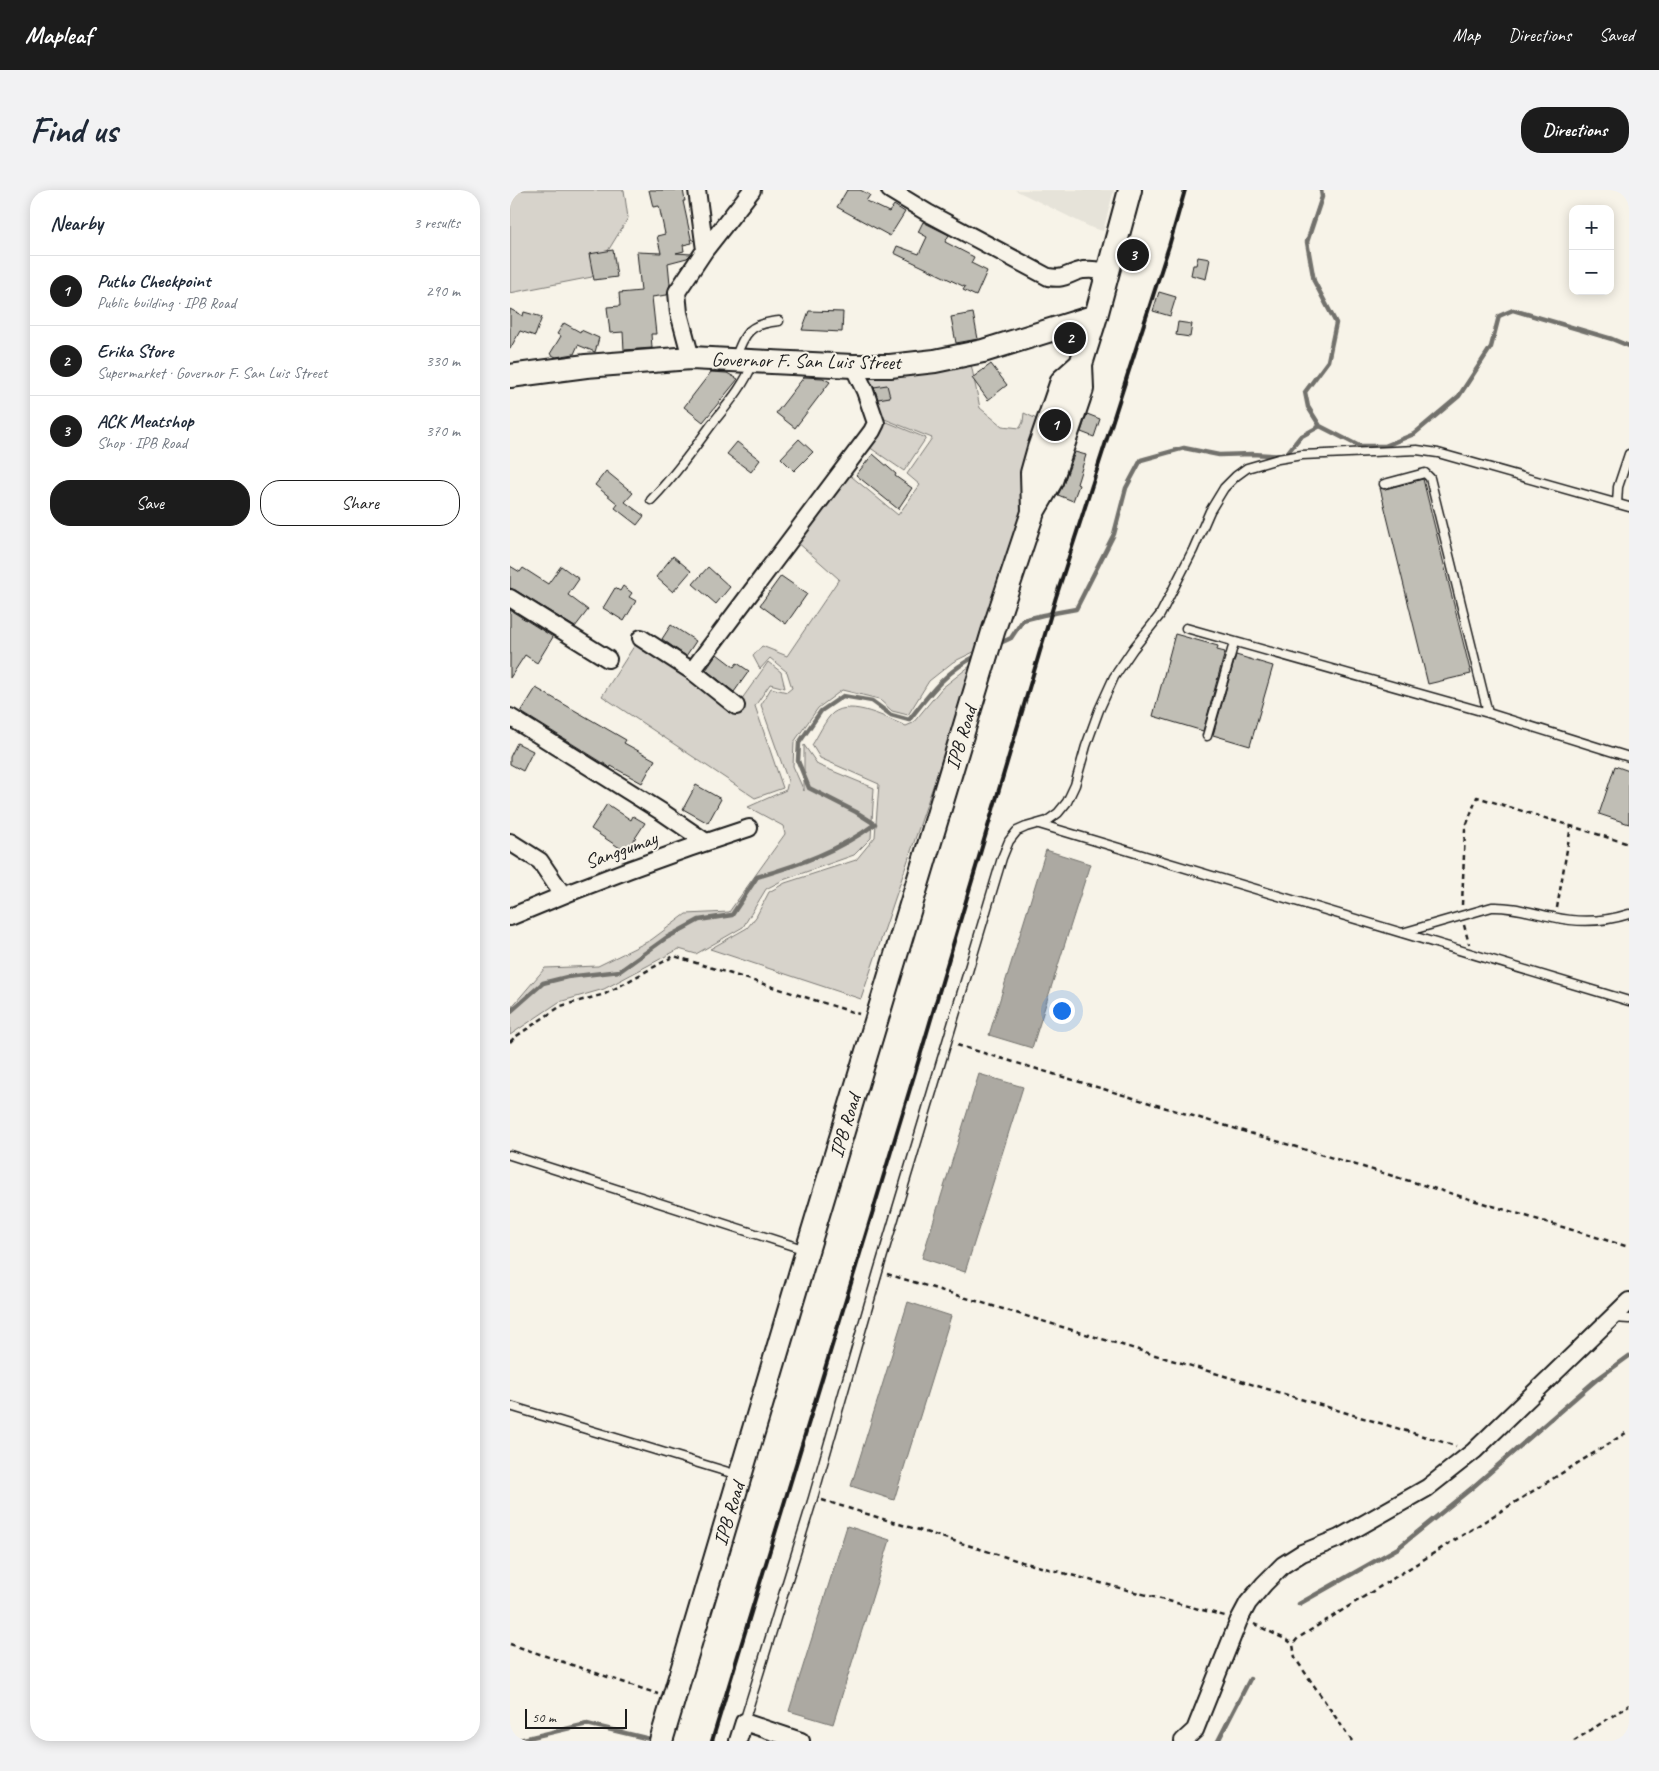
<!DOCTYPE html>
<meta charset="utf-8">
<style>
body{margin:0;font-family:Caveat,sans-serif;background:#f2f2f3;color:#1f2937}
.controls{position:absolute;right:15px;top:15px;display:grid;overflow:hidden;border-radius:10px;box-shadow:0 2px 12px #0003}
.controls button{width:45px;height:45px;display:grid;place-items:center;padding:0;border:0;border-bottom:1px solid #e0e1e3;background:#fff;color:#1f2937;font:25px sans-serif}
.scale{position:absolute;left:15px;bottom:12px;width:102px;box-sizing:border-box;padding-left:5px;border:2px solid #1c1c1c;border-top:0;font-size:14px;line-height:18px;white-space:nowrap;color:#1c1c1c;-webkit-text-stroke:4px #f7f3e8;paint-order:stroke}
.you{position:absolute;left:551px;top:820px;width:18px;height:18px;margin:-12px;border:4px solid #fff;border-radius:50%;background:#1a73e8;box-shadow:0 0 0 8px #1a73e833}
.badge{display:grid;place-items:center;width:32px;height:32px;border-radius:50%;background:#1c1c1c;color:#fff;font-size:16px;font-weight:700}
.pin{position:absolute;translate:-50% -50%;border:2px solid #fff;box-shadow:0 1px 5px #0006}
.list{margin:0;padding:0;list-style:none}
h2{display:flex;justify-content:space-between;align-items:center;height:65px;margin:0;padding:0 20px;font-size:21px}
h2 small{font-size:16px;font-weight:400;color:#747a83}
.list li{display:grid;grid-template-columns:32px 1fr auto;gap:15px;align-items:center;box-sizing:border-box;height:70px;padding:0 20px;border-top:1px solid #e0e1e3}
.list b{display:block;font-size:19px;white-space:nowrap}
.list p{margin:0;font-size:16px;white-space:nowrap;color:#747a83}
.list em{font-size:16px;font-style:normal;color:#747a83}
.actions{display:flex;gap:10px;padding:15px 20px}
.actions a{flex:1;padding:11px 0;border:1px solid #1c1c1c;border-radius:20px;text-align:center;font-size:18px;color:#1c1c1c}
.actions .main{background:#1c1c1c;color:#fff}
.map{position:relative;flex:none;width:1119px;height:1551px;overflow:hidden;border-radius:20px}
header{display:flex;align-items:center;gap:30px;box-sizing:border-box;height:70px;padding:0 25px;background:#1c1c1c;color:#fff}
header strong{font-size:24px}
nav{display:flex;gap:28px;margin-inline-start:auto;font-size:18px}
.intro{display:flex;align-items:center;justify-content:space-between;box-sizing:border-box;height:120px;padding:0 30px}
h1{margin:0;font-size:35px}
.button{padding:12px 22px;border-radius:20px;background:#1c1c1c;color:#fff;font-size:18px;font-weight:700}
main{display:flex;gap:30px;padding:0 30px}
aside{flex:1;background:#fff;border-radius:20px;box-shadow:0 2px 12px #0003}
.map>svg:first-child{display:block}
.built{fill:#e6e3d9}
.green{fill:#d7d3cb;stroke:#7a7874}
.water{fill:#aca9a2;stroke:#72716c}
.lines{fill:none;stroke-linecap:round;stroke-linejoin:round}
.stream{stroke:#72716c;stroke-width:4.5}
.building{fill:#c0beb5;stroke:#1c1c1c}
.lane-casing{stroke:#1c1c1c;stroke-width:11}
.street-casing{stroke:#1c1c1c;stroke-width:20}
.secondary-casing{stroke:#1c1c1c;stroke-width:26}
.path{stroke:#1c1c1c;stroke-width:2.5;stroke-dasharray:5 4;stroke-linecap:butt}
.lane{stroke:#f7f3e8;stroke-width:8}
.street{stroke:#f7f3e8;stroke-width:16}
.secondary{stroke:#f7f3e8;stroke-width:22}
.rail{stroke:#1c1c1c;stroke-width:4}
.labels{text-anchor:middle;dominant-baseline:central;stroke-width:4;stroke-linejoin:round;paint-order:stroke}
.street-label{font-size:20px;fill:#1c1c1c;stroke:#f7f3e8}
</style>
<header>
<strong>Mapleaf</strong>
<nav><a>Map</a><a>Directions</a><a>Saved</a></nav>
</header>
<div class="intro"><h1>Find us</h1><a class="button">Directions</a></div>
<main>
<aside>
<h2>Nearby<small>3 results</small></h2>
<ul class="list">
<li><span class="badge">1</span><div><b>Putho Checkpoint</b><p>Public building · IPB Road</p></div><em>290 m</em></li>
<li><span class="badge">2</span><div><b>Erika Store</b><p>Supermarket · Governor F. San Luis Street</p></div><em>330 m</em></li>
<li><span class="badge">3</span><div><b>ACK Meatshop</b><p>Shop · IPB Road</p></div><em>370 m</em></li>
</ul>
<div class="actions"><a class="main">Save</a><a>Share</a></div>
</aside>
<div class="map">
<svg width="1119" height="1551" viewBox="0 0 1119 1551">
<rect width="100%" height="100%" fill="#f7f3e8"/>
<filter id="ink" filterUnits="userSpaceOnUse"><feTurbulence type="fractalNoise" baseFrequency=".02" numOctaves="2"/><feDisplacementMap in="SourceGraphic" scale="10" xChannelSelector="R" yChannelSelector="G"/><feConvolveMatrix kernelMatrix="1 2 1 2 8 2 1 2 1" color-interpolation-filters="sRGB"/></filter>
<g filter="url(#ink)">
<path class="built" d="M 505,0 L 604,0 L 593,41 L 580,37 Z"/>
<path class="green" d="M 0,0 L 114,0 L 118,28 L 82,87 L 0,103 Z
M 461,174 L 470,218 L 492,236 L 510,238 L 513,232 L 514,223 L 531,231 L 518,323 L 476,456 L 443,472 L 419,491 L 398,525 L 382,521 L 369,509 L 332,500 L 308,518 L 284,552 L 283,576 L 294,601 L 294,555 L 308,575 L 364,598 L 361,648 L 344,665 L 273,690 L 256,699 L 233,737 L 186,764 L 169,759 L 94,799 L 49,812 L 0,845 L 0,819 L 35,778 L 88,776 L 141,750 L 176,724 L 219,722 L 275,644 L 273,636 L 238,617 L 276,600 L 278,591 L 251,515 L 261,498 L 277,502 L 282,498 L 277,482 L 260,468 L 250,479 L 243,466 L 252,456 L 277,466 L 329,389 L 286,351 L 336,282 L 388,325 L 410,295 L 397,284 L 422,248 L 372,228 L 354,182 Z
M 377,232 L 416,248 L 394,281 L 359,257 Z
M 128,450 L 224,520 L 258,472 L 271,482 L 275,498 L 260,494 L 245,516 L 273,598 L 245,608 L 92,506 Z
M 465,472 L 351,809 L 200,759 L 237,738 L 246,727 L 259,702 L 275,693 L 346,670 L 365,647 L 369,594 L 310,568 L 302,555 C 307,548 316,528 323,523 C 342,509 376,528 396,536 L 403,533 L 432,498 Z"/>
<path class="water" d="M 536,660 L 580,674 L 522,858 L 479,845 Z
M 469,884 L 513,897 L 455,1082 L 412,1068 Z
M 398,1112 L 441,1126 L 384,1310 L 341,1296 Z
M 337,1336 L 380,1350 L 323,1534 L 279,1521 Z"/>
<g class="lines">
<path class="stream" d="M 811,0 L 812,7 L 797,52 L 804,91 L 826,133 L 818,171 L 795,202 L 798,217 L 810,236 L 849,256 L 875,256 L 904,244 L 949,206 L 981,157 L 989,126 L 1003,120 L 1102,149 L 1119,156
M 486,455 L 501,448 L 513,430 L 533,425 L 566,419 L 604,344 L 616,298 L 631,270 L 674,258 L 709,265 L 742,264 L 775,266 L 790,247 L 810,236
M 0,822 L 33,793 L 57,787 L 110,781 L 156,748 L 189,730 L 222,725 L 247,687 C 289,675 330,660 365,634 L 346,622 L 299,598 L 288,571 L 289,553 L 311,521 L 333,506 L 362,511 L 381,525 L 399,530 C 420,503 437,480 468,465
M 789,1414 L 888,1358 L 963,1297 L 1086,1190 L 1119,1166
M 5,1551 L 77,1534 L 144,1550
M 708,1551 L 740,1489"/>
</g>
<path class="building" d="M 139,0 L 173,0 L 175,11 L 173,11 L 182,53 L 173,55 L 174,61 L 166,63 L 181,64 L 177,68 L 158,73 L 160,94 L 157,105 L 142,107 L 146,144 L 141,144 L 142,158 L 114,160 L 113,142 L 100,143 L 97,117 L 110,116 L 109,103 L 131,101 L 127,62 L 151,63 L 147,46 L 155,44 L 149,16 L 143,17 Z
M 337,0 L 350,0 L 360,5 L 356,11 L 379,22 L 384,15 L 395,22 L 380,46 L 327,17 Z
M 413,32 L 439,45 L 435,52 L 464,67 L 461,73 L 477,81 L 466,106 L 453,100 L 455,97 L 384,63 L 387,56 L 409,64 L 417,47 L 408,42 Z
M 103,60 L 107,87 L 84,90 L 79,64 Z
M 688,67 L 700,69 L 696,89 L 681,85 L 683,75 L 686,75 Z
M 649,102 L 666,107 L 660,126 L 643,121 Z
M 0,119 L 13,126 L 14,122 L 32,127 L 25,146 L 10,141 L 0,159 Z
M 299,121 L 333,122 L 332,142 L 292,140 Z
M 463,123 L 468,149 L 446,153 L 441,127 Z
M 668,132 L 682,134 L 680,147 L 666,145 Z
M 54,133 L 70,142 L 71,140 L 89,148 L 85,162 L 68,155 L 64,164 L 46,167 L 40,164 L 51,146 L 47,144 Z
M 481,174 L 497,195 L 478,210 L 462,188 Z
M 201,182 L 217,183 L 228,189 L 193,232 L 174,217 Z
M 294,187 L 313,188 L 320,192 L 285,238 L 266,223 Z
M 377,195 L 380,207 L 368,209 L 364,197 Z
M 577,224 L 590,229 L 584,247 L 571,242 Z
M 289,249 L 303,262 L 284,281 L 271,268 Z
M 227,252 L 250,270 L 241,282 L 217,264 Z
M 565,262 L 576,265 L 567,294 L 569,295 L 563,311 L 548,305 L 553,295 Z
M 363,264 L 386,284 L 385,286 L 402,298 L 388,319 L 346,285 Z
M 96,281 L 123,303 L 115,312 L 134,326 L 127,335 L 105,318 L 108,314 L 85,295 Z
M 913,289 L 961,484 L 918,494 L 870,298 L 875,299 Z
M 163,366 L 181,381 L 163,402 L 146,387 Z
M 0,376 L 10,382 L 13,378 L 38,394 L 51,376 L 69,389 L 58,405 L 78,420 L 65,437 L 5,400 L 0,398 Z
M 198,377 L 220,397 L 206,414 L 183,394 Z
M 271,386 L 297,404 L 276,434 L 250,415 Z
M 113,396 L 122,403 L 119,407 L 126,411 L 114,431 L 93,418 L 105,398 L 110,401 Z
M 0,420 L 43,447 L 27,473 L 15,465 L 0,488 Z
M 161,435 L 186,451 L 176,466 L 152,449 Z
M 665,444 L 708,456 L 707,460 L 715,462 L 693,541 L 643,526 Z
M 207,464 L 224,477 L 227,473 L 239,481 L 224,502 L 196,480 Z
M 726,465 L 763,476 L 740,556 L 703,545 Z
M 26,498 L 116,550 L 114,553 L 145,570 L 132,593 L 101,576 L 100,578 L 98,576 L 11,522 Z
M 7,553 L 23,561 L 13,581 L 0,574 L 0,567 Z
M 1105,576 L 1119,581 L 1119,634 L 1089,624 Z
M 186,595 L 211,609 L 198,633 L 173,619 Z
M 97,614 L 121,630 L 123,626 L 135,633 L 116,662 L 81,639 Z"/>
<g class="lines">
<g class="lane-casing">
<path id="lane" d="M 225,169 C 235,141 240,134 269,131
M 874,294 L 915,283 L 920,288 L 978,523
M 141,310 C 164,286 183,260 202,234 C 217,215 234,196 243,173
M 1107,314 L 1108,297 L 1119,264
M 676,438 L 978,523 L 1119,567
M 697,546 L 724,453
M 529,634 L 1119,811
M 892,743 L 982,717 C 1003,716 1022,723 1043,727 C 1069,733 1094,732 1119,724
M 0,965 L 296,1060
M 1104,1128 L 1119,1129
M 0,1216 L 228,1285
M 234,1532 L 303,1308 L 368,1082 L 492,668 L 499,651 L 507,641 L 516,637 L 537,631 L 548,623 L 557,612 L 565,595 L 576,556 L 589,520 L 604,487 L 623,459 L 650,425 L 683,360 L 700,321 L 714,298 L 726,286 L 737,278 L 768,269 L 792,265 L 907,260 L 928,263 L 1119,317"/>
</g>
<g class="street-casing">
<path id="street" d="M 187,0 L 195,60
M 380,0 L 418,23 L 538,87 C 557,90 557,83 573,80 C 582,79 590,80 598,82
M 181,168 L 169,123 L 167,102 L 195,60 L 242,0
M 0,408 L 98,469
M 131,448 L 182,481 L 226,516
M 182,481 L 362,241 L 366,233 L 355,201 L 343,176
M 0,527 L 152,622 L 196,652
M 0,652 L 30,671 L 53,705
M 0,727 C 78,694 158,664 239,638
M 228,1551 L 234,1532 L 291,1551
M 673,1551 L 685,1540 L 729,1430 L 738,1413 L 754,1394 L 773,1375 L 792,1363 L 829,1348 L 917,1298 L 964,1261 L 1119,1111"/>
</g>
<g class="secondary-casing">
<path id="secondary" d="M 0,186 L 76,176 L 181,168 L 343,176 L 380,176 L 425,171 L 473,161 L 586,126
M 523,322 L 522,283 L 529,258 L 552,191 L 571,174
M 151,1551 L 297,1061 L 483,442 L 523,322 L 541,291 L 572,199 L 571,174 L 586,126 L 620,0"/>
</g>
<path class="path" d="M 952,715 L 955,639 L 967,607 L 1119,654
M 1047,718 L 1061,636
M 954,735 L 959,754
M 0,852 L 5,847 L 51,816 L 95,804 L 164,766 L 349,824
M 447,855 L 1119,1057
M 377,1084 L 946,1256
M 312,1310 L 512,1372 L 715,1426
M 744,1434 L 777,1450 L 783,1454
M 0,1454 L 148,1504
M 842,1551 L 785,1468 L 783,1454 L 788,1448 L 1119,1241
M 1064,1551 L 1119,1515"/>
<use href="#lane" class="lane"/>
<use href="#street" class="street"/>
<use href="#secondary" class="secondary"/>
<path class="rail" d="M 202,1551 L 413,856 L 546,407 L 659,56 L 675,0"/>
</g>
</g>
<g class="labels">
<g class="street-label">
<text transform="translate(296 171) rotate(1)">Governor F. San Luis Street</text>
<text transform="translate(451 548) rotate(-73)">IPB Road</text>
<text transform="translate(111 660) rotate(-20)">Sanggumay</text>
<text transform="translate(335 936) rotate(-73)">IPB Road</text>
<text transform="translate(219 1324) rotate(-73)">IPB Road</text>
</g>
</g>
</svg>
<div class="controls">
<button>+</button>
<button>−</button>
</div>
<div class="scale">50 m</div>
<div class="you"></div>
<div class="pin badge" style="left:545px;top:235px">1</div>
<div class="pin badge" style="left:560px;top:148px">2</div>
<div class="pin badge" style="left:623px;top:65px">3</div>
</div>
</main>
